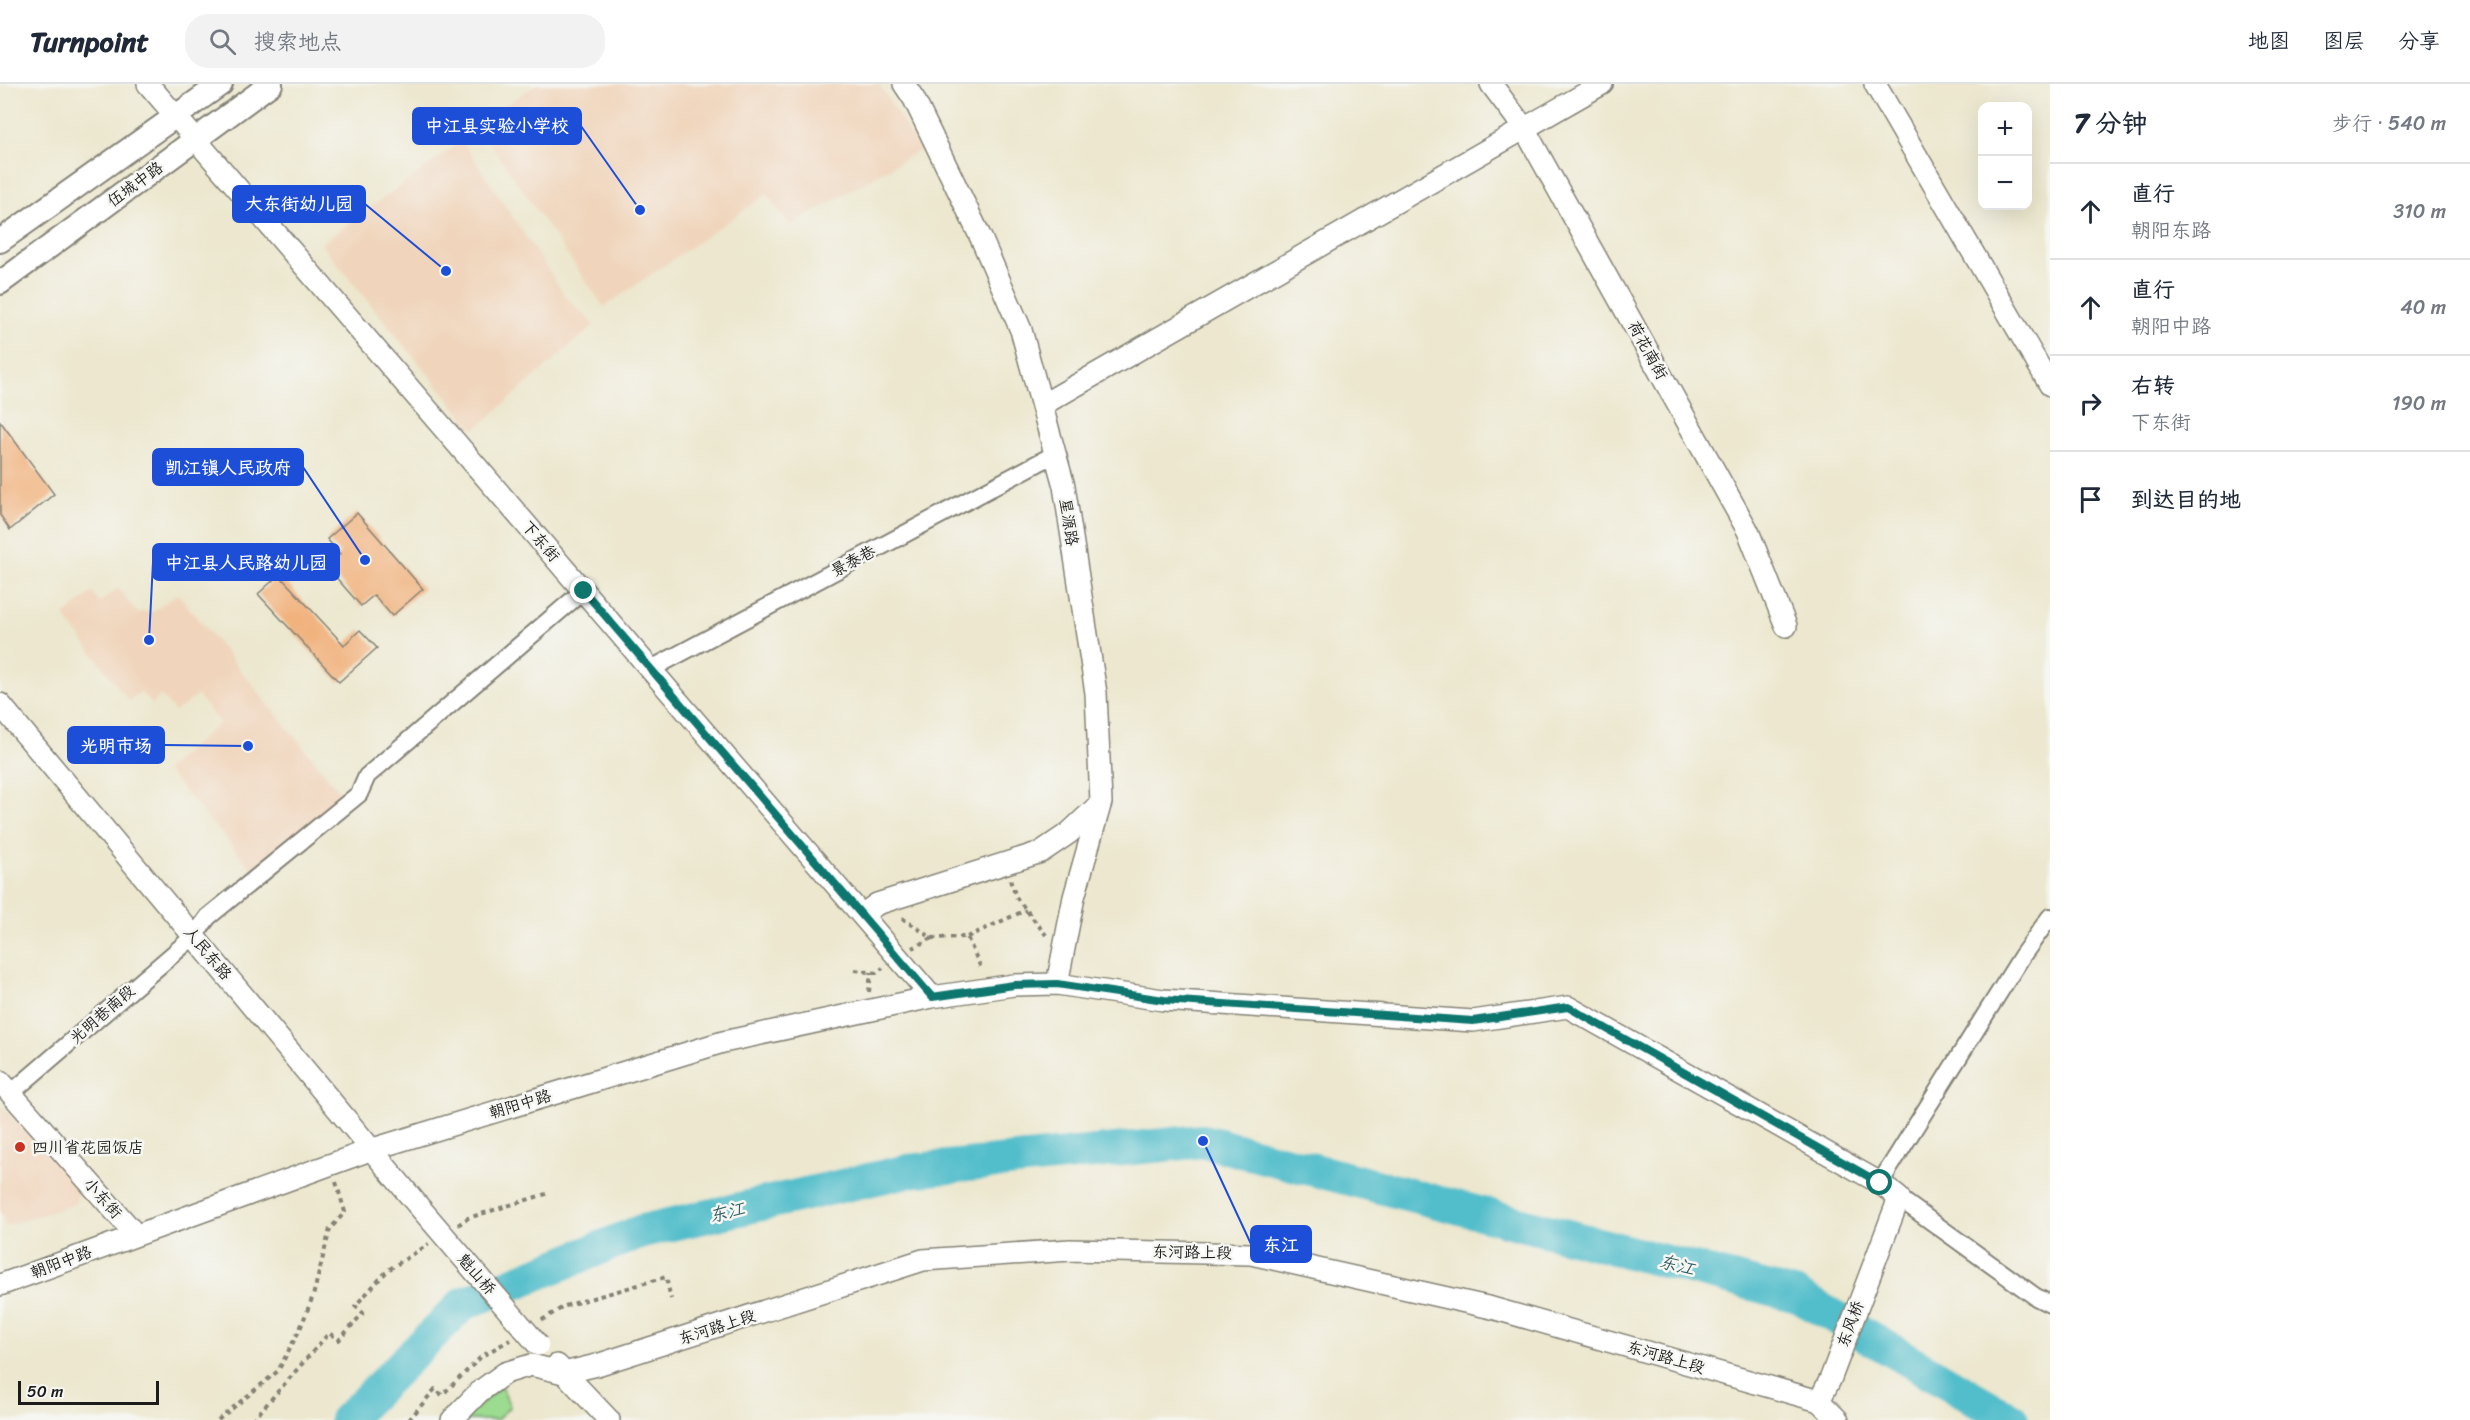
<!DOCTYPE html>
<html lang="zh">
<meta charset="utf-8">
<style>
body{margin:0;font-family:Sriracha,"LXGW WenKai TC",sans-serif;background:#f2f2f3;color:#1f2937}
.controls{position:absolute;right:18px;top:18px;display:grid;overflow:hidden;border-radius:12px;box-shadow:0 6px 24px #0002}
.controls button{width:54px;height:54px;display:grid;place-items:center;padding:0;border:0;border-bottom:2px solid #e0e1e3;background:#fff;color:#1f2937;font:30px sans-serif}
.scale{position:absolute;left:18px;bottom:15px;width:141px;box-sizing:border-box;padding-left:6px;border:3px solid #1c1c1c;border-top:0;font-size:16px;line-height:21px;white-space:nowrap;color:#1c1c1c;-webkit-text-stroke:4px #f6f6f2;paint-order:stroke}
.stop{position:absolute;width:18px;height:18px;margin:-14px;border:4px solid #0f766e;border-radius:50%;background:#fff}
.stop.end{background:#0f766e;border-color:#fff;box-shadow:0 2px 6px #0008}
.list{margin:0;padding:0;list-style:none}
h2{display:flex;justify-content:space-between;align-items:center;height:78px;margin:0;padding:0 24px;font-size:26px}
h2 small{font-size:20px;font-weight:400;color:#747a83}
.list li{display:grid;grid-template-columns:39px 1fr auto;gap:18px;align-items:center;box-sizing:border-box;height:96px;padding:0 24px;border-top:2px solid #e0e1e3}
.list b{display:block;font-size:22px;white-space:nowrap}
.list p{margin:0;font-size:20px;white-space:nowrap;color:#747a83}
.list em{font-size:20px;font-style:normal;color:#747a83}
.icon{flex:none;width:33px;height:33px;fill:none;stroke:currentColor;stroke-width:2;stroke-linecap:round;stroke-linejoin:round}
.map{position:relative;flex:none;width:2050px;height:1336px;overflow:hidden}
header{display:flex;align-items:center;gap:36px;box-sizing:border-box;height:84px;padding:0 30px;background:#fff;border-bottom:2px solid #e0e1e3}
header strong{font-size:28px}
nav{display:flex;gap:33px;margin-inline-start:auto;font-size:21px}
.search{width:420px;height:54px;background:#f2f2f3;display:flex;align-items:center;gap:15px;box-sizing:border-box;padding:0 21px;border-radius:24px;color:#747a83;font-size:22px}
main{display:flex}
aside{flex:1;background:#fff}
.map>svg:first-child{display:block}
.built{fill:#f0d5bc}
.green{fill:#9cdc91;stroke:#5c7c56;stroke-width:1.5}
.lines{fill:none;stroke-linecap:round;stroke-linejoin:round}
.river{stroke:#52becb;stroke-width:34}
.building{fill:#f1b27e}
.minor-casing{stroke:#848275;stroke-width:20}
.tertiary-casing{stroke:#848275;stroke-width:24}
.secondary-casing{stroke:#848275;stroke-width:26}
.path{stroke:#848275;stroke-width:4;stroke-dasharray:4.5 4.5;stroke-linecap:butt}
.minor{stroke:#fff;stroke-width:16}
.tertiary{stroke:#fff;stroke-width:21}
.secondary{stroke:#fff;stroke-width:22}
.tertiary-bridge-casing{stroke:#848275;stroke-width:24;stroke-linecap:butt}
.tertiary-bridge{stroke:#fff;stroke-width:21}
.route{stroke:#0f766e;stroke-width:8}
.poi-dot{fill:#c8321e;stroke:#f6f6f2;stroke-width:2}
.labels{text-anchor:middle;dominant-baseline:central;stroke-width:5;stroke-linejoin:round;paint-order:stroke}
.street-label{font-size:16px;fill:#1c1c1c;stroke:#f6f6f2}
.poi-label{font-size:16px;fill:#1c1c1c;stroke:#f6f6f2;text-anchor:start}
.water-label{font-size:18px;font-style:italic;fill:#325d62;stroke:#f6f6f2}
.leader{fill:none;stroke:#1d4ed8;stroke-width:2}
.callout-dot{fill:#1d4ed8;stroke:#f6f6f2;stroke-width:2}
.callout{fill:#1d4ed8;stroke:#1d4ed8;stroke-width:2}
.callout-label{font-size:18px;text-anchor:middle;font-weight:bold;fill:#fff}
</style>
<header>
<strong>Turnpoint</strong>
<div class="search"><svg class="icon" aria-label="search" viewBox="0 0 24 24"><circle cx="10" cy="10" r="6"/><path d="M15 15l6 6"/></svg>搜索地点</div>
<nav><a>地图</a><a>图层</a><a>分享</a></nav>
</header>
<main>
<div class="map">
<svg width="2050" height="1336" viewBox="0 0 2050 1336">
<rect width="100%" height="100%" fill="#f6f6f2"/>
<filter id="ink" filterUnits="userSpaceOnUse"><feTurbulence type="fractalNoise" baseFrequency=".0167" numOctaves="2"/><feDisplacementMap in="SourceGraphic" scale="12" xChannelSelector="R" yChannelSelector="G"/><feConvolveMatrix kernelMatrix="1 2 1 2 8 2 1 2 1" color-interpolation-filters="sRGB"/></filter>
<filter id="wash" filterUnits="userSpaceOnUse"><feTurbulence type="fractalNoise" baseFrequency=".008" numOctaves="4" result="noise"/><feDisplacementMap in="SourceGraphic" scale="24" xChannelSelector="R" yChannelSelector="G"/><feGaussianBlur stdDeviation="1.35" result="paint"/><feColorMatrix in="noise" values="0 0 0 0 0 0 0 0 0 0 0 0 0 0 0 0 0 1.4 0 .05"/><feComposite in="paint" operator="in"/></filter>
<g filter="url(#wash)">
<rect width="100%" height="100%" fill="#ece7ce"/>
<path class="built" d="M 537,0 L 879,0 L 920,66 L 790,142 L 767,110 L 604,223 L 477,41 Z
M 462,57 L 566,213 L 594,241 L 474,346 L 321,160 Z
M 118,504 L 138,530 L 144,527 L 151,529 L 178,510 L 344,713 L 253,786 L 166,686 L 220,639 L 198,612 L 208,603 L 175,628 L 161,611 L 152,620 L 140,608 L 129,617 L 64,532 L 92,508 L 100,518 Z
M 0,1020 L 79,1105 L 75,1120 L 6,1142 L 3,1129 L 0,1130 Z"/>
<path class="green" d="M 501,1302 L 510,1322 L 497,1336 L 464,1336 Z"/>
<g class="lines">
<path class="river" d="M 346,1336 L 463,1220 L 642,1147 L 908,1087 L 1203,1057 L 1798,1212 L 2012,1336"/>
</g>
<g id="blocks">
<path class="building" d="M 0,337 L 54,410 L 10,446 L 0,431 Z
M 357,429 L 423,505 L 392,532 L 374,511 L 361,522 L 326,482 L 340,470 L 327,455 Z
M 279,491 L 344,561 L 360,546 L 377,564 L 339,598 L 258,510 Z"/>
</g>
</g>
<g filter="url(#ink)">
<use href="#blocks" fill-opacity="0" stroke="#848275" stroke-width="1.5"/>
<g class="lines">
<g class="minor-casing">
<path id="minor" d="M 651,585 L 1055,370
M 11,1009 L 194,852 L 208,833 L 359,710 L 367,692 L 583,507
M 1880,1099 L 2022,872 L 2050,833
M 1899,1114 L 2036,1213 L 2050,1220"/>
</g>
<g class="tertiary-casing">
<path id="tertiary" d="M 148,0 L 932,913
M 904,0 L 914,15 L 981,154 L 1021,246 L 1064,402 L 1096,609 L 1101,718 L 1074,813 L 1057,900
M 1491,0 L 1524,44 L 1748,447 L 1786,542
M 1875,0 L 2050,301
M 1042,321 L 1602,0
M 0,620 L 416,1119
M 862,831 L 877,820 L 1041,768 L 1069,749 L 1101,719
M 0,997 L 135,1150
M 0,1201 L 373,1065 L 723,958 L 932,913 L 1014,901 L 1057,900 L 1163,916 L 1473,937 L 1568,923 L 1880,1099 L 1899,1114 L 1830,1296 L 1819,1317 L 1838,1336
M 557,1281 L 609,1336
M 452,1336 L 479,1308 L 505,1289 L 531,1281 L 564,1289 L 597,1281 L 923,1176 L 1070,1166 L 1251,1170 L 1492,1224 L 1819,1317"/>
</g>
<g class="secondary-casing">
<path id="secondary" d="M 0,157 L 221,0
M 0,199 L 271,0"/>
</g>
<path class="path" d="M 1010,796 L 1016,813 L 1046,851
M 902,834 L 932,854 L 913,864
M 967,853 L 1026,826
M 932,854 L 967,853 L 982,886
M 855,886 L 876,889 L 883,884
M 869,908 L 871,888
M 458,1141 L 468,1134 L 546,1110
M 542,1236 L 565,1222 L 666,1193 L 671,1215
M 218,1336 L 278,1287 L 300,1245 L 313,1212 L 330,1145 L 345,1128 L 336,1098
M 253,1336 L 329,1249 L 339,1256 L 363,1229 L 355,1222 L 388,1186 L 429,1160
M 409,1336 L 435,1305 L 442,1311 L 482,1272 L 510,1256"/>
<use href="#minor" class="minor"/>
<use href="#tertiary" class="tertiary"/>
<use href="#secondary" class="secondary"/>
<g class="tertiary-bridge-casing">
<path id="tertiary-bridge" d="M 416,1119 L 538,1261"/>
</g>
<use href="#tertiary-bridge" class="tertiary-bridge"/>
</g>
</g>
<g class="lines" filter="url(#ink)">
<path class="route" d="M 584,507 L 932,913 L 1014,901 L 1057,900 L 1164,916 L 1473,937 L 1568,923 L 1880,1099"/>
</g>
<circle class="poi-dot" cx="20" cy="1063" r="6"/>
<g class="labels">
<g class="street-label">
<text transform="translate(135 100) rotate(-36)">伍城中路</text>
<text transform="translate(1648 266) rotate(61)">荷花南街</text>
<text transform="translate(1069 438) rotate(81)">星源路</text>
<text transform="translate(541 457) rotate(49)">下东街</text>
<text transform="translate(853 477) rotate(-28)">景泰巷</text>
<text transform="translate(208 869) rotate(50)">人民东路</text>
<text transform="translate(102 930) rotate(-41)">光明巷南段</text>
<text transform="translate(520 1020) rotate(-17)">朝阳中路</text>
<text transform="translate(103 1114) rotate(48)">小东街</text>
<text transform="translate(1192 1168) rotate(1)">东河路上段</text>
<text transform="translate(61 1178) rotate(-21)">朝阳中路</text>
<text transform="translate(477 1190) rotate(49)">魁山桥</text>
<text transform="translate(1850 1240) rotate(-70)">东风桥</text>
<text transform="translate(717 1243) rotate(-18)">东河路上段</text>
<text transform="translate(1666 1273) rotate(16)">东河路上段</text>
</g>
<g class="poi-label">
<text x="32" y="1063">四川省花园饭店</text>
</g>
<g class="water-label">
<text transform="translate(727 1128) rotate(-13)">东江</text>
<text transform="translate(1677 1181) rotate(15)">东江</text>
</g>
</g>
<path class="leader" d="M640 126L581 42M446 187L365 120M365 476L303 383M149 556L153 478M248 662L164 661M1203 1057L1251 1160"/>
<g class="callout-dot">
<circle cx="640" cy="126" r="6"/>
<circle cx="446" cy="187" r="6"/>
<circle cx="365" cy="476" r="6"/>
<circle cx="149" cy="556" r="6"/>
<circle cx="248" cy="662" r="6"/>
<circle cx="1203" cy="1057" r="6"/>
</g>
<g class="callout">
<rect x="413" y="24" width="168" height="36" rx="6"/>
<rect x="233" y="102" width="132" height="36" rx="6"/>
<rect x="153" y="365" width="150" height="36" rx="6"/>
<rect x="153" y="460" width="186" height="36" rx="6"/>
<rect x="68" y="643" width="96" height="36" rx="6"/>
<rect x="1251" y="1142" width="60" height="36" rx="6"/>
</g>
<g class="callout-label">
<text x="497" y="48">中江县实验小学校</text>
<text x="299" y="126">大东街幼儿园</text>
<text x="228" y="390">凯江镇人民政府</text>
<text x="246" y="485">中江县人民路幼儿园</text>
<text x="116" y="668">光明市场</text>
<text x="1281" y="1167">东江</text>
</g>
</svg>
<div class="controls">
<button>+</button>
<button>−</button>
</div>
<div class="scale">50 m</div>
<div class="stop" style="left:1880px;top:1099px"></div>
<div class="stop end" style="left:584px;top:507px"></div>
</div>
<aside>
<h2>7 分钟<small>步行 · 540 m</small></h2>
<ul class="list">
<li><svg class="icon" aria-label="ahead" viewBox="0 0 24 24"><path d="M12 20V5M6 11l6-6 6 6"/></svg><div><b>直行</b><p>朝阳东路</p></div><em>310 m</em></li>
<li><svg class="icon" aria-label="ahead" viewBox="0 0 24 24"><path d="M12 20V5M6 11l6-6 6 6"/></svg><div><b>直行</b><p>朝阳中路</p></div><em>40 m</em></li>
<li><svg class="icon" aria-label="right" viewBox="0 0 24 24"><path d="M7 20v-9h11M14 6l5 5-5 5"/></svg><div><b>右转</b><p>下东街</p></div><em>190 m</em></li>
<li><svg class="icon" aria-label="arrive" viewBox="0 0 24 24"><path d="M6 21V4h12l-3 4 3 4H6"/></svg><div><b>到达目的地</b></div></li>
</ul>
</aside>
</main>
